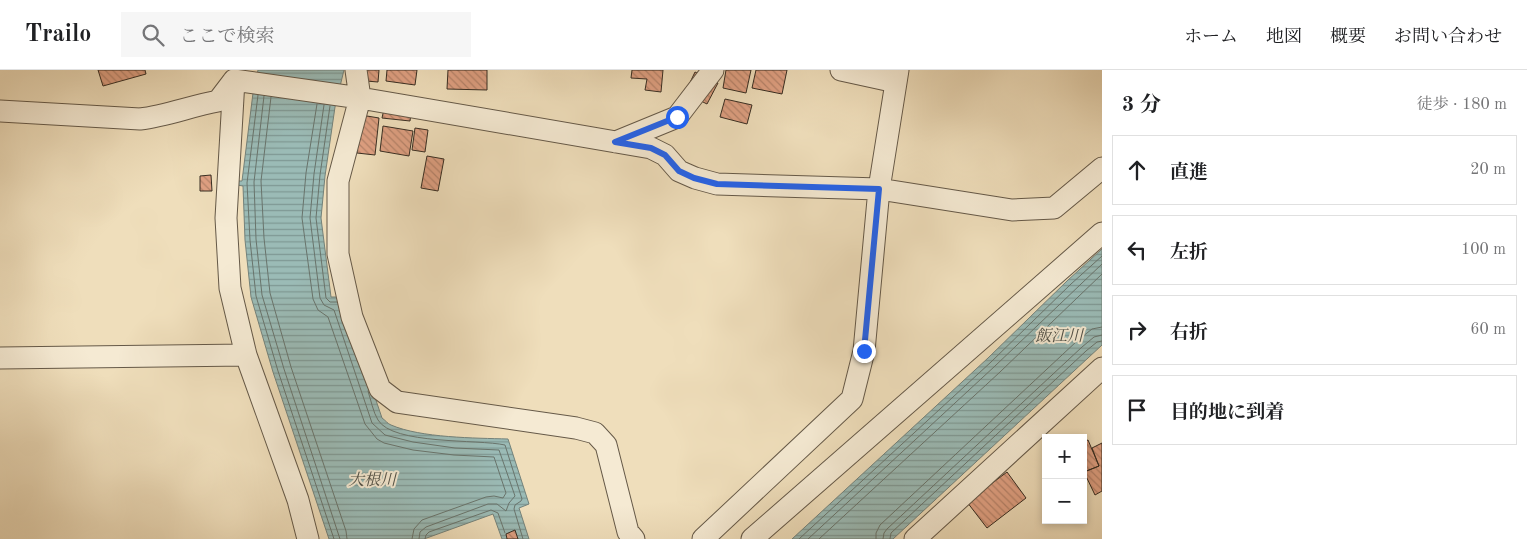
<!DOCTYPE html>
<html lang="ja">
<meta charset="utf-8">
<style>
body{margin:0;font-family:"Old Standard TT","Noto Serif JP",serif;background:#f6f6f6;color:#202124}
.controls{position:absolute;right:15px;bottom:15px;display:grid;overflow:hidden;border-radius:0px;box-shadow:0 2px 8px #0003}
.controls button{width:45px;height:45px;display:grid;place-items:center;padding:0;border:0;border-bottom:1px solid #e0e0e0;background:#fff;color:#202124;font:25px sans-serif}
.stop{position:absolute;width:15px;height:15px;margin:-11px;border:4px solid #2563eb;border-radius:50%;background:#fff}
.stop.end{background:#2563eb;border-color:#fff;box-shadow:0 1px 5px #0008}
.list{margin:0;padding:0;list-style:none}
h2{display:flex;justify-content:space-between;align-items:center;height:65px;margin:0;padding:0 20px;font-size:21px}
h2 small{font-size:16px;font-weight:400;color:#757577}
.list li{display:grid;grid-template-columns:32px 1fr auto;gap:15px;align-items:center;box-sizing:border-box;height:70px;margin:0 10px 10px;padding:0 10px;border:1px solid #e0e0e0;border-radius:0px}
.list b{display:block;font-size:19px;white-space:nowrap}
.list em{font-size:16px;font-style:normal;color:#757577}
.icon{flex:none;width:28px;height:28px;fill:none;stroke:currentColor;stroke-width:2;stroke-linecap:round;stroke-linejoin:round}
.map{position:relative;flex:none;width:1102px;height:469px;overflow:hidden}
header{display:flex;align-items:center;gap:30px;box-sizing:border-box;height:70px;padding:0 25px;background:#fff;border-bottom:1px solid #e0e0e0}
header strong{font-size:24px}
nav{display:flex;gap:28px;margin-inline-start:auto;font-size:18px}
.search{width:350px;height:45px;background:#f6f6f6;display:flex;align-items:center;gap:12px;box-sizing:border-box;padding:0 18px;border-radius:0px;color:#757577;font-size:19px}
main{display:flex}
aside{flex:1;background:#fff}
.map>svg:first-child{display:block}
.water{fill:url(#water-rules);stroke:#73827b}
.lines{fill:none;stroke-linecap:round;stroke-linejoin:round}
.shore{stroke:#69746c;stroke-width:1}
.building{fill:url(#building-back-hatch);stroke:#372d22}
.minor-casing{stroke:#655948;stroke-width:23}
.minor{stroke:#f5ead3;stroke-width:21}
.route{stroke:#2563eb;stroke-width:6}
.labels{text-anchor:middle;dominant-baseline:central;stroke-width:4;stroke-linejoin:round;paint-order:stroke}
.water-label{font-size:16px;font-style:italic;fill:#505047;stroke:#f5ead3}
</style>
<header>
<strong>Trailo</strong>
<div class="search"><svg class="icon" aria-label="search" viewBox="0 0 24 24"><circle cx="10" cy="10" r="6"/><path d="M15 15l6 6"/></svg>ここで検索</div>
<nav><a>ホーム</a><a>地図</a><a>概要</a><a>お問い合わせ</a></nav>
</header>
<main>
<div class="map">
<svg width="1102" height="469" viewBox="0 0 1102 469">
<defs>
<pattern id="water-rules" width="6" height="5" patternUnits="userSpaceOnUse" patternTransform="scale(1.25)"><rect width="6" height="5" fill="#9bbbb6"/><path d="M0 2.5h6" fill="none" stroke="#7f9894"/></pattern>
<pattern id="building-back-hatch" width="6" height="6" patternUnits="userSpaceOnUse" patternTransform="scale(1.25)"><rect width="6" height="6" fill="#dfa082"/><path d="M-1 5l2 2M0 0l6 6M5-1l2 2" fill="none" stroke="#b6836a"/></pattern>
</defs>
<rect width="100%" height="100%" fill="#efdebb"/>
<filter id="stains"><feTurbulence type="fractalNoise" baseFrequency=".004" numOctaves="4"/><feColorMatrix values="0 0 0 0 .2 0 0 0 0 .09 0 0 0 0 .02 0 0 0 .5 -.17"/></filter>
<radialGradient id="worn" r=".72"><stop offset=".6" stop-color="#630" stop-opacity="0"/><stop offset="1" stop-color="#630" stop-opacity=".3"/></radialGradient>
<path class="water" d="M 258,0 L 344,0 L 335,37 L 325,106 L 321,148 L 331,227 L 341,227 L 382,348 C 385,350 388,354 391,355 C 421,368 475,368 508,369 L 529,434 L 519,438 L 529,469 L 502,469 L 493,444 L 424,469 L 329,469 L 273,302 L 251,227 L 245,170 L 243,116 L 237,115 L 237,111 L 242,111 L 253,23 Z
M 1102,179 L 1102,275 L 893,469 L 792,469 L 988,288 L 1068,210 Z"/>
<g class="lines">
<path class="shore" d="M 258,25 L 247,113 L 250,170 L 256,226 L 278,301 L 334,469
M 264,26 L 254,112 L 256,169 L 262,225 L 284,299 L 340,469
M 271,27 L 261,111 L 264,168 L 270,223 L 291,297 L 346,461 L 347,469
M 317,34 L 306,103 L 302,148 L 313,229 L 318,240 L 328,247 L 365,354 L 377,369 L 384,373 L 413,380 L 454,385 L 494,387 L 506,423 L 503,428 L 494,426 L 486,427 L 422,450 L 414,459 L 412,469
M 324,35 L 314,104 L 310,148 L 320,228 L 324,235 L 334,240 L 372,353 L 385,365 L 413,372 L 455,378 L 499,380 L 515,426 L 509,433 L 506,441 L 497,434 L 488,434 L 426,457 L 420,462 L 419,469
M 330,36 L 320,105 L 316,148 L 326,228 L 330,232 L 337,232
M 368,321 C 371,330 373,342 378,350 C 393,375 478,369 505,375 L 522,429 L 521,431 L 515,435 L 514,439 L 523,469
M 425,469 L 426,465 L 429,462 L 491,440 L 498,443 L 505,463
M 799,469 L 991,292 L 1071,214 L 1102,186
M 808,469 L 995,296 L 1102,194
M 819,469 L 1000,302 L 1102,204
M 876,469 L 876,463 L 880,455 L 1077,271 L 1092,259 L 1102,257
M 883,469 L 884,463 L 887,459 L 1082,277 L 1094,267 L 1102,265
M 890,469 L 891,463 L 1086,281 L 1097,272 L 1102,271"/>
</g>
<path class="building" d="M 98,0 L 145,0 L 146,4 L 103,16 Z
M 355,0 L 379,0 L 378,12 L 354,10 Z
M 387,0 L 417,0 L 415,15 L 386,11 Z
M 448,0 L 487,0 L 487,20 L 447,19 Z
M 632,0 L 663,0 L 661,22 L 645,20 L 647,9 L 631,8 Z
M 726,0 L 751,0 L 746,23 L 723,18 Z
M 756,0 L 787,0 L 782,24 L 752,18 Z
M 695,2 L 718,13 L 707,34 L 685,23 Z
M 725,29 L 752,35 L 747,54 L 720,47 Z
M 384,39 L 411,43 L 410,51 L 382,48 Z
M 361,45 L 379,48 L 375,85 L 357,83 Z
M 383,56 L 413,61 L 409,86 L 380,81 Z
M 415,58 L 428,60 L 425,82 L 412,80 Z
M 427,86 L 444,89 L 438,121 L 421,118 Z
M 211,105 L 212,121 L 200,121 L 200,106 Z
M 1088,370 L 1099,396 L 1084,402 L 1083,372 Z
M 1102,373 L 1102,421 L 1095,425 L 1084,402 L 1099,396 L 1092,378 Z
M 1007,402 L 1026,428 L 987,458 L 967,432 Z
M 515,460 L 518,469 L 507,469 L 506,464 Z"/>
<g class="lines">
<g class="minor-casing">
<path id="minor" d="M 356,0 L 360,28 L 338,111 L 338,184 L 352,247 L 380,319 L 397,332 L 576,358 L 595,363 L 606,375 L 628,462 L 634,469
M 841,0 L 896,12
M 234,10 L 360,28 L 651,78 L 665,85 L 679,101 L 695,108 L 717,114 L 879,119 L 1012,140 L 1054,138 L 1102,98
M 234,10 L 226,148 L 230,218 L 246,285 L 298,430 L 308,469
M 0,41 L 140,49 C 166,46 191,36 218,31 L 234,10
M 616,72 L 677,47 L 713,0
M 0,288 L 246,285
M 703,469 L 852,329 L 864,281 L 879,119 L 898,0
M 752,469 L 1102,163
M 915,469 L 1102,298"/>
</g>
<use href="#minor" class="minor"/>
</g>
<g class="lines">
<path class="route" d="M 677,47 L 615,72 L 651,78 L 665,85 L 679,101 L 694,108 L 717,114 L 879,119 L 864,281"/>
</g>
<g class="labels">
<g class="water-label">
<text x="1059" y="267">飯江川</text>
<text x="372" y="411">大根川</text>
</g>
</g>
<rect width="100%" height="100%" filter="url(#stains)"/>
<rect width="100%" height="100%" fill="url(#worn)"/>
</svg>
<div class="controls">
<button>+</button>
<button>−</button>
</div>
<div class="stop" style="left:677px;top:47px"></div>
<div class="stop end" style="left:864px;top:281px"></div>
</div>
<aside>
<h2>3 分<small>徒歩 · 180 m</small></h2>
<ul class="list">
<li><svg class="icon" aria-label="ahead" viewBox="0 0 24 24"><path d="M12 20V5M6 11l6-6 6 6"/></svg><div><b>直進</b></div><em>20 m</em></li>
<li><svg class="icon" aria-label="left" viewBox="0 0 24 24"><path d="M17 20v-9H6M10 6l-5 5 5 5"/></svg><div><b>左折</b></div><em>100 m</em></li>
<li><svg class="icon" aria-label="right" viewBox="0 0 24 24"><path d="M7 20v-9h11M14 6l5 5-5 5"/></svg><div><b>右折</b></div><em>60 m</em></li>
<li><svg class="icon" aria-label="arrive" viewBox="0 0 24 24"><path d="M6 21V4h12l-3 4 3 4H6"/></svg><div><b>目的地に到着</b></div></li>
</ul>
</aside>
</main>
